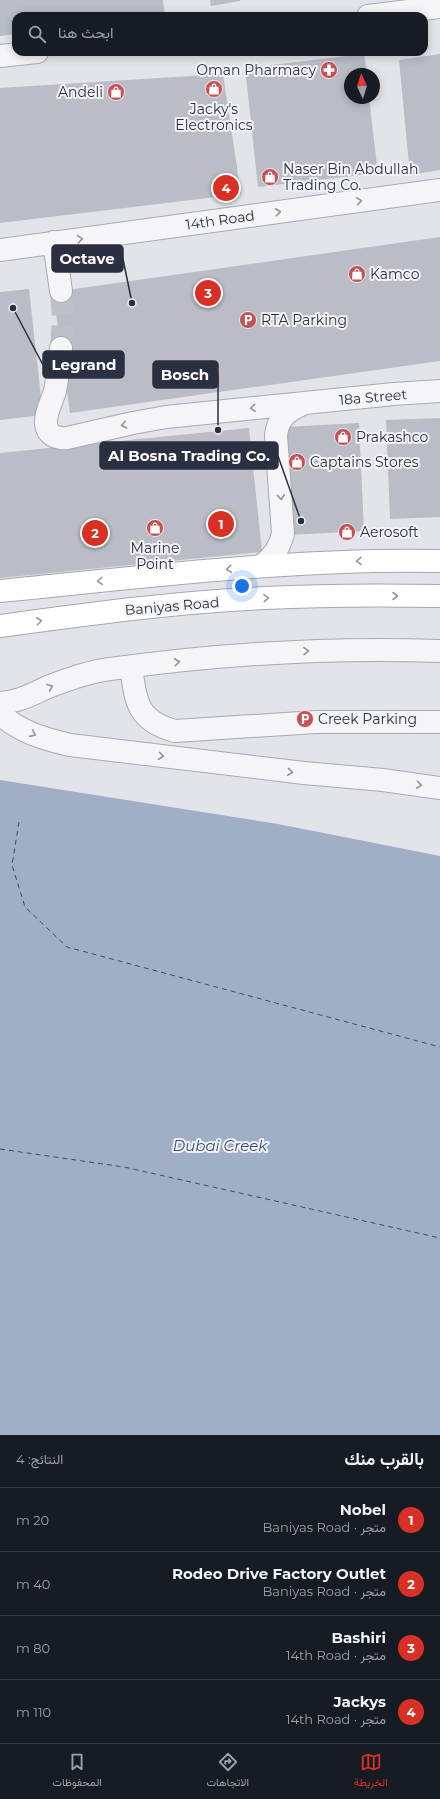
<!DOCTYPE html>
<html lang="ar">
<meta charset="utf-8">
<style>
body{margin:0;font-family:Montserrat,Vazirmatn,sans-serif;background:#242831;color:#f1f3f6;direction:rtl}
.compass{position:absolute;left:344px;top:68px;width:36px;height:36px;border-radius:50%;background:#171b24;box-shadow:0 2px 10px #0003;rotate:356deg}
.you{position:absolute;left:242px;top:586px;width:14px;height:14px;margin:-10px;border:3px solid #fff;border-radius:50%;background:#1a73e8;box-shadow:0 0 0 6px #1a73e833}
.badge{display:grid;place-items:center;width:26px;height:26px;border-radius:50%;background:#d93025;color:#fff;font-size:13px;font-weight:700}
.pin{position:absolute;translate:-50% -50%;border:2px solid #fff;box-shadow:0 1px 4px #0006}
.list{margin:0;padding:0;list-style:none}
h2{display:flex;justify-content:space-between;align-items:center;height:52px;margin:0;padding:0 16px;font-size:17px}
h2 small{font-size:13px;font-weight:400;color:#9ea1a6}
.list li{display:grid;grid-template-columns:26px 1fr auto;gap:12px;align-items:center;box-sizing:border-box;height:64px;padding:0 16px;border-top:1px solid #363941}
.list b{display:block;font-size:15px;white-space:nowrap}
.list p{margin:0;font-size:13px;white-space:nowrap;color:#9ea1a6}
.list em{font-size:13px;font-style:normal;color:#9ea1a6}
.icon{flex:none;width:22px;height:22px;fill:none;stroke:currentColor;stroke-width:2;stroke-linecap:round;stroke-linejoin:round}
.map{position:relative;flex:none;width:440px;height:1435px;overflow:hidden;direction:ltr}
.search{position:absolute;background:#171b24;box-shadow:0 2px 10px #0003;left:12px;right:12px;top:12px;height:44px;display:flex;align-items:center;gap:10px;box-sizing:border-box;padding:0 14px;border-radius:12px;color:#9ea1a6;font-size:15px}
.sheet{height:308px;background:#171b24}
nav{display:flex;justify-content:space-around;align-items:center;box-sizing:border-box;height:56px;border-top:1px solid #363941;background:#171b24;font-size:11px;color:#9ea1a6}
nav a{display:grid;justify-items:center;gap:2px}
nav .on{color:#d93025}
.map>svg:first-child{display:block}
.water{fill:#a0aec6}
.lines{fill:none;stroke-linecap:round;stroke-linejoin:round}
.ferry{stroke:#394b71;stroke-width:1;stroke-dasharray:5 4;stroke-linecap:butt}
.building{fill:#babdc6}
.minor-tunnel{stroke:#bdc0c7;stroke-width:22;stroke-dasharray:22 11;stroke-linecap:butt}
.minor-casing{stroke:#a7aab3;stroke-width:24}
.major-casing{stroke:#a2a7b4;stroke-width:24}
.minor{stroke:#f5f5f8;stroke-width:22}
.major{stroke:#fff;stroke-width:22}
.oneway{stroke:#90929c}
.oneway2{stroke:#9598a0}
.labels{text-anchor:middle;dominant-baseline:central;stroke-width:4;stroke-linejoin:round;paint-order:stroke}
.poi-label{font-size:14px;fill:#2b3040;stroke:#f2f3f7;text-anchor:start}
.street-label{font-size:14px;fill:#2b3040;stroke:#f2f3f7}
.water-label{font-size:15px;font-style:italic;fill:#394b71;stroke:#f2f3f7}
.leader{fill:none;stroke:#2b3040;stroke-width:1.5}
.callout-dot{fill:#2b3040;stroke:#f2f3f7;stroke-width:1.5}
.callout{fill:#2b3040;stroke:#2b3040;stroke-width:1.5}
.callout-label{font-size:15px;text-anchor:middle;font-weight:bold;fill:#fff}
</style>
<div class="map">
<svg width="440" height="1435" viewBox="0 0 440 1435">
<rect width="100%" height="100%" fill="#e2e4e9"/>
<path class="water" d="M 0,780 L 278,824 L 440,856 L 440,1435 L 0,1435 Z"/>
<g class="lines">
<path class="ferry" d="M 19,822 L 12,865 L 25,907 L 67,947 L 440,1047
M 0,1149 L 124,1167 L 440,1238"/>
</g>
<path class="building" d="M 0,0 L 163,0 L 165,16 L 16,16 L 16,34 L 0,36 Z
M 210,0 L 240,0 L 240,1 L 211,6 Z
M 364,54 L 367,74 L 350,74 L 350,98 L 369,98 L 378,173 L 258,187 L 245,68 Z
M 440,54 L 440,170 L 410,175 L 399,60 Z
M 223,74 L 241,194 L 0,223 L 0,88 Z
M 440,237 L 440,361 L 70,413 L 53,292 Z
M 29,289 L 43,415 L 0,420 L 0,292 Z
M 440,418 L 440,517 L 390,519 L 386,420 Z
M 359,423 L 364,531 L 289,535 L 284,427 Z
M 249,428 L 262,552 L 0,578 L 0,453 Z"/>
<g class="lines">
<path class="minor-tunnel" d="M 61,348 L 63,319 L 61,291"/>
<g class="minor-casing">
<path id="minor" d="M 368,16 L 440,7
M 0,56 L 37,52
M 54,242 L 61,291
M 0,250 L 440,190
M 61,348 C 59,362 58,377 55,391 C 52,401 45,414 46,424 C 47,435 57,439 67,438 L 133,423 L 166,417 L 394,394 L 440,391
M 261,566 C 273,557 279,549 283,534 L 276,435 C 278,418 287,411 303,404
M 131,667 C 136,702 137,721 175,731 L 316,722 L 440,722
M 0,703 C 19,702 32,694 48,687 C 68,679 88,672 110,669 C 219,654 330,647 440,651
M 0,714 C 20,732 44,739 70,745 L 304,773 L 383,780 L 440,788"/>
</g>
<g class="major-casing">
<path id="major" d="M 0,591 C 146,577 293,558 440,561
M 0,626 C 88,614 176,602 265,598 C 323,595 382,595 440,596"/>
</g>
<use href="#minor" class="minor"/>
<use href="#major" class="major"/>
</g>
<defs><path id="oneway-chevron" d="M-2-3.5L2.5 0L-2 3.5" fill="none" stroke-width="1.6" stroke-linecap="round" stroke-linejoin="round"/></defs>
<g class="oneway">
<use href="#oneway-chevron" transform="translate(359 201) rotate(-8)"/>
<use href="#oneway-chevron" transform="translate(278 212) rotate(-7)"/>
<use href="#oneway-chevron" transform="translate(80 239) rotate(-8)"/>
<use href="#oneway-chevron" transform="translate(253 408) rotate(175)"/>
<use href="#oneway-chevron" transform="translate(124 425) rotate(168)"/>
<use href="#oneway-chevron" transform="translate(281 497) rotate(86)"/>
<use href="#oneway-chevron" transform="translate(306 651) rotate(-2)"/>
<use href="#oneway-chevron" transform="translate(177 662) rotate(-6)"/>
<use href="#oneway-chevron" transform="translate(50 687) rotate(-23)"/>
<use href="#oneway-chevron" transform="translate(33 734) rotate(24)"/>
<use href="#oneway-chevron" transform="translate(161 756) rotate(7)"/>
<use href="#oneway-chevron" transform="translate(290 772) rotate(6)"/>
<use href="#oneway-chevron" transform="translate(419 785) rotate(8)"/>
</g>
<g class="oneway2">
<use href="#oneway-chevron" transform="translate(359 561) rotate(179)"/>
<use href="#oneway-chevron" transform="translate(229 569) rotate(175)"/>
<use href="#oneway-chevron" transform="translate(100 581) rotate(175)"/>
<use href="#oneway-chevron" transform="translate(395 596)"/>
<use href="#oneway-chevron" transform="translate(266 598) rotate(-3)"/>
<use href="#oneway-chevron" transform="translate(39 621) rotate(-7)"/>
</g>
<defs>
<g id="pharmacy-disc" transform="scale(0.9)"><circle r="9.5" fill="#c45255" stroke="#f2f3f7"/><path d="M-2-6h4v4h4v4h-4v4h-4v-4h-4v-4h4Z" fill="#fff"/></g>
<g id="shop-disc" transform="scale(0.9)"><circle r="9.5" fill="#c45255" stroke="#f2f3f7"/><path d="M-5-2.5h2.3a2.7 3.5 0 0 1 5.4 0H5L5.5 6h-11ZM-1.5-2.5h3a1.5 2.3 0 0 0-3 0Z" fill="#fff"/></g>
<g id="parking-disc" transform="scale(0.9)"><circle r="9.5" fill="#c45255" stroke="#f2f3f7"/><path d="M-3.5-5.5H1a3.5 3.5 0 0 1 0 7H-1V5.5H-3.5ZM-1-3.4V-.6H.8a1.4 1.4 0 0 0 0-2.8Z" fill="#fff"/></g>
</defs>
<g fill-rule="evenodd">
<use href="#pharmacy-disc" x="329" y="70"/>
<use href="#shop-disc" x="214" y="89"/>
<use href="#shop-disc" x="116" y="92"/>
<use href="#shop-disc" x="270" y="177"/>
<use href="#shop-disc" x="357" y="274"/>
<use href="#parking-disc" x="248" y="320"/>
<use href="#shop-disc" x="343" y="437"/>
<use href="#shop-disc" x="297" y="462"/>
<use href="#shop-disc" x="155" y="528"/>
<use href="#shop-disc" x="347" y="532"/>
<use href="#parking-disc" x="305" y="719"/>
</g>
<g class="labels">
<g class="poi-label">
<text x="316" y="70" text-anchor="end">Oman Pharmacy</text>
<text x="103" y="92" text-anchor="end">Andeli</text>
<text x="214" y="109" text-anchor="middle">Jacky's<tspan x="214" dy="16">Electronics</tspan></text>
<text x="283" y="169">Naser Bin Abdullah<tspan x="283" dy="16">Trading Co.</tspan></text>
<text x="370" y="274">Kamco</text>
<text x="261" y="320">RTA Parking</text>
<text x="356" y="437">Prakashco</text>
<text x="310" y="462">Captains Stores</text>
<text x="360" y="532">Aerosoft</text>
<text x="155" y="548" text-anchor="middle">Marine<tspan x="155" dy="16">Point</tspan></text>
<text x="318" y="719">Creek Parking</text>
</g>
<g class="street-label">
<text transform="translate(220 220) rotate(-8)">14th Road</text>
<text transform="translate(373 397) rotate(-5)">18a Street</text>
<text transform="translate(172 606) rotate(-5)">Baniyas Road</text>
</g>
<g class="water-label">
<text x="220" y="1145">Dubai Creek</text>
</g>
</g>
<path class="leader" d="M132 303L123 259M13 308L43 365M218 430L218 375M301 521L278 456"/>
<g class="callout-dot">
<circle cx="132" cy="303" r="4"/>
<circle cx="13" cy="308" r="4"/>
<circle cx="218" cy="430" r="4"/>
<circle cx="301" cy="521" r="4"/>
</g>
<g class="callout">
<rect x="52" y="245" width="71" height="27" rx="4"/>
<rect x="43" y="351" width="81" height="27" rx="4"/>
<rect x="153" y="361" width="65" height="27" rx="4"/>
<rect x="100" y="442" width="178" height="27" rx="4"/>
</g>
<g class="callout-label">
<text x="87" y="264">Octave</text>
<text x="84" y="370">Legrand</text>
<text x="185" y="380">Bosch</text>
<text x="189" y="461">Al Bosna Trading Co.</text>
</g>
</svg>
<svg class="compass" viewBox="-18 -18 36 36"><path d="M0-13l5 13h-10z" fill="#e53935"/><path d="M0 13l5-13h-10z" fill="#9ea1a6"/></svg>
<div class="you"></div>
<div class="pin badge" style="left:221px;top:524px">1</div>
<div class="pin badge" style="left:95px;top:533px">2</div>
<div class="pin badge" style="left:208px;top:293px">3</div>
<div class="pin badge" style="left:226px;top:188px">4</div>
<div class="search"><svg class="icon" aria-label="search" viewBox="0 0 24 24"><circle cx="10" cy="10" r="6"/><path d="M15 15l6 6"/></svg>ابحث هنا</div>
</div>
<section class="sheet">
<h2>بالقرب منك<small>النتائج: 4</small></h2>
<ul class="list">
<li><span class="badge">1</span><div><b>Nobel</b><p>متجر · Baniyas Road</p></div><em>20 m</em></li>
<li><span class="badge">2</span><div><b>Rodeo Drive Factory Outlet</b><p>متجر · Baniyas Road</p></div><em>40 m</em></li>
<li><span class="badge">3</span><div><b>Bashiri</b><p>متجر · 14th Road</p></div><em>80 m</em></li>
<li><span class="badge">4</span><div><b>Jackys</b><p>متجر · 14th Road</p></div><em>110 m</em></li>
</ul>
</section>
<nav>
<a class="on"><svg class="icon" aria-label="map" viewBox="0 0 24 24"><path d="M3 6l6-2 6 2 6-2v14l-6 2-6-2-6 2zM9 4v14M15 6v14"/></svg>الخريطة</a>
<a><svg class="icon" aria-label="directions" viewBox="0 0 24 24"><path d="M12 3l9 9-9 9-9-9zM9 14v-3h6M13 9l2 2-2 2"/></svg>الاتجاهات</a>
<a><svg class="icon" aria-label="saved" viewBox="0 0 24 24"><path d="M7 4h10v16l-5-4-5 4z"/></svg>المحفوظات</a>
</nav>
